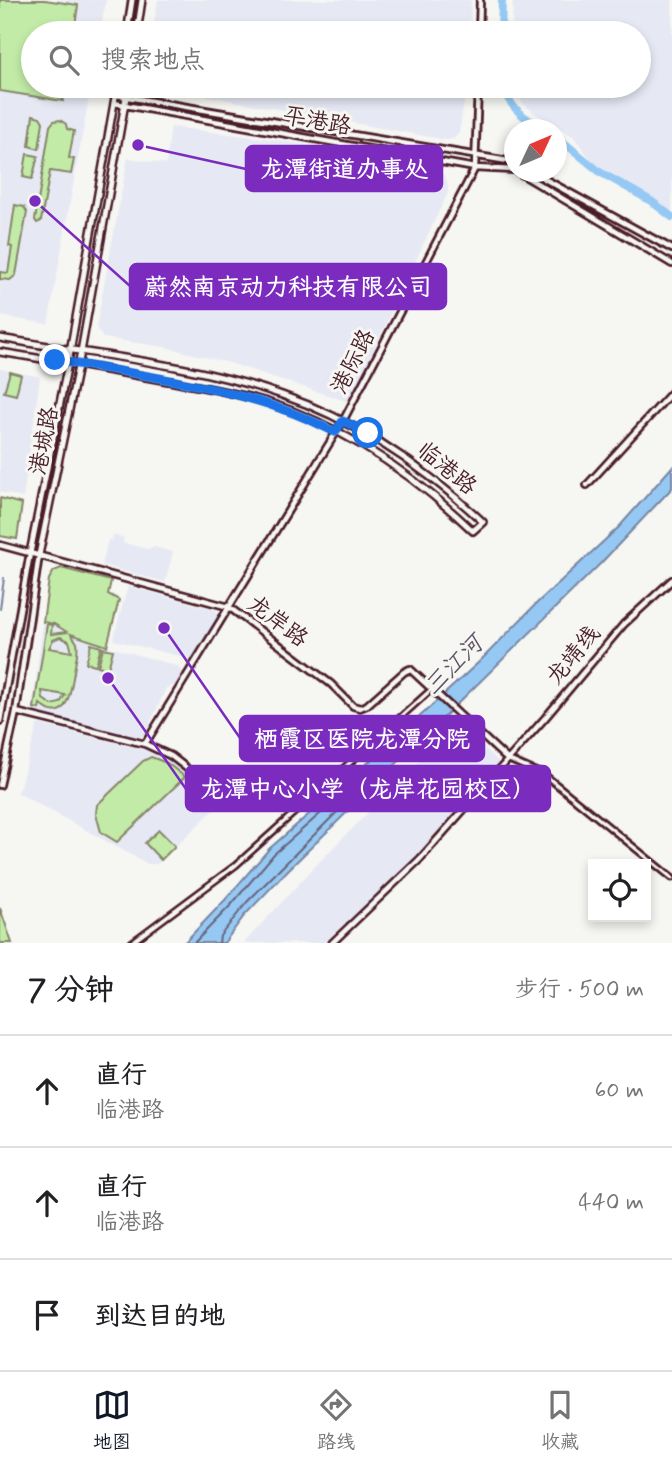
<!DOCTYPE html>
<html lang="zh">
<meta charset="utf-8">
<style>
body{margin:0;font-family:Mynerve,"LXGW WenKai TC",sans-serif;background:#f2f2f2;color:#202124}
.controls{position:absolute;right:21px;bottom:21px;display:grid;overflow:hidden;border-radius:0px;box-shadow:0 4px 10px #0003}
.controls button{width:63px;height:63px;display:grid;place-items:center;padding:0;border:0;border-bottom:2px solid #e0e0e0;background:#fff;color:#202124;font:35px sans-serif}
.compass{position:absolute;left:504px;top:119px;width:63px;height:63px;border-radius:50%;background:#fff;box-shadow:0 4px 10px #0003;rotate:46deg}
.stop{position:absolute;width:21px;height:21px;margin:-16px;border:5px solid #1a73e8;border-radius:50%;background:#fff}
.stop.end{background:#1a73e8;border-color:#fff;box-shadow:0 2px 7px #0008}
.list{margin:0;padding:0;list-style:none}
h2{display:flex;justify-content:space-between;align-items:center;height:91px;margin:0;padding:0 28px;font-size:30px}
h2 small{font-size:23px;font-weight:400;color:#757577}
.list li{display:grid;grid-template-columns:46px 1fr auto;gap:21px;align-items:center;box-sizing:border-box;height:112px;padding:0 28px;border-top:2px solid #e0e0e0}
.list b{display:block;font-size:26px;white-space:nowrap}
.list p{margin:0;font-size:23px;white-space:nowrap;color:#757577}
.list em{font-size:23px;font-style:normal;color:#757577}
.icon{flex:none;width:38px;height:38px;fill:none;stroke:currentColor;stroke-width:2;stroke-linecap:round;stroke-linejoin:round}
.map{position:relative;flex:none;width:672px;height:943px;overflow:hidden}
.search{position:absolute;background:#fff;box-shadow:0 4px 10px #0003;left:21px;right:21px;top:21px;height:77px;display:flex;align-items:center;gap:18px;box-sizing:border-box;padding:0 24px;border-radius:38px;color:#757577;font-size:26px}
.sheet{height:427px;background:#fff}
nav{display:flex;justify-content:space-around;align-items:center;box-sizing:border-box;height:98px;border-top:2px solid #e0e0e0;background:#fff;font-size:19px;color:#757577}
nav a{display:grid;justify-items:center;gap:4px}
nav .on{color:#111827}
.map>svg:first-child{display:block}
.built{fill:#e6e8f4}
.green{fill:#c2eba7;stroke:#868569;stroke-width:2;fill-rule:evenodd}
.water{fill:#95c9f3;stroke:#7785a3;stroke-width:2}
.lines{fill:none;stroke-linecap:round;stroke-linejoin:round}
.shore{stroke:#68637b;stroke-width:2}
.stream{stroke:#7785a3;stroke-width:2}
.river{stroke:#95c9f3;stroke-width:8}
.minor-casing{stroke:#4a1f2b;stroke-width:9}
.tertiary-casing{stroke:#4a1f2b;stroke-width:10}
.secondary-casing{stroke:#4a1f2b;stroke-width:10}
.minor{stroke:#f6f6f2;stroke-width:3.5}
.tertiary{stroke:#f6f6f2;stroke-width:4.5}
.secondary{stroke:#f6f6f2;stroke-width:5}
.route{stroke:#1a73e8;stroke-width:9}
.labels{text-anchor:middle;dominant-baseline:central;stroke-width:6;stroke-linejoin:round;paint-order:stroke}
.street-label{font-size:23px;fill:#4a1f2b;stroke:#f6f6f2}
.water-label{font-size:24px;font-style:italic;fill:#605267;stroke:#f6f6f2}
.leader{fill:none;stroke:#7b2cbf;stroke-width:2.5}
.callout-dot{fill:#7b2cbf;stroke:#f6f6f2;stroke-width:2.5}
.callout{fill:#7b2cbf;stroke:#7b2cbf;stroke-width:2.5}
.callout-label{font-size:24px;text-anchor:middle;font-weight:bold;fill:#fff}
</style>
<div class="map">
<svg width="672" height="943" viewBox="0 0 672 943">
<rect width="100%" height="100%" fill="#f6f6f2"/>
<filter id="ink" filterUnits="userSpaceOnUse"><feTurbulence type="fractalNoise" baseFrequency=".0143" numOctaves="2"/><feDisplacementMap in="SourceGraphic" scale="14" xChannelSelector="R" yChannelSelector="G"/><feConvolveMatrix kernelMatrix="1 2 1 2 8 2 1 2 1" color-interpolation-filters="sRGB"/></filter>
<g filter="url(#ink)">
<path class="built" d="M 0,0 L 106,0 L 100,33 L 33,33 L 33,86 L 91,86 L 48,324 L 0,316 Z
M 158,0 L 471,0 L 470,33 L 152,33 Z
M 513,0 L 672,0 L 672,214 L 637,189 L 593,162 L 573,136 L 533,112 L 522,102 L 512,86 L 639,86 L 639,33 L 512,33 Z
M 152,86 L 467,86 L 459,132 L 455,138 L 447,140 Z
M 171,127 L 270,139 L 437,166 L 447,180 L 448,192 L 349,402 L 230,363 L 165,347 L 103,338 L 96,328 L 128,158 L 166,164 Z
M 0,369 L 40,377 L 23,498 L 0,492 Z
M 113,535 L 124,538 L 123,543 L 147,549 L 154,547 L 173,552 L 165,582 L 102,565 L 108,540 L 112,540 Z
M 128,586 L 216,610 L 218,616 L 192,659 L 113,640 Z
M 43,622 L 54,624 L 79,638 L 180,667 L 179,670 L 184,672 L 175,685 L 166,688 L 145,735 L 136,738 L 32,711 Z
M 457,723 L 499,762 L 420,853 L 324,943 L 244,943 L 321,860 Z
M 38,724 L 142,749 L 166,758 L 222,802 L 157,864 L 148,864 L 18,793 Z"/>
<path class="green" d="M 0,0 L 45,0 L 78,5 L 74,33 L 33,33 L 33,86 L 65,86 L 63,101 L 0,91 Z
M 33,115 L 40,117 L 43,122 L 39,149 L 29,146 Z
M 60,120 L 66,124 L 67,129 L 74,131 L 69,158 L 74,159 L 71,174 L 50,171 L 41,221 L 37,223 L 35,220 L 50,126 L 54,121 Z
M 27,154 L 38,156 L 32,179 L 23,177 Z
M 15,205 L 24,207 L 27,212 L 16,275 L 10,280 L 0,279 L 0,272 L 8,273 L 12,247 L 9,246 Z
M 10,372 L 21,375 L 16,395 L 4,392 Z
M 0,498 L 22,504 L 17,539 L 0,536 Z
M 61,568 L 111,581 L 108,594 L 119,600 L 107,646 L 71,634 C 73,637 75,639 77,643 C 79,652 75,663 74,672 C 71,689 67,728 40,704 L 39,709 L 34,708 L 47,624 L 52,625 L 51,634 L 67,632 L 54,624 L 43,622 L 49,579 L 54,571 ZM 60,637 L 69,641 L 72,652 L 49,648 L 53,640 ZM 42,691 L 65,695 L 60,703 L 52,705 L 43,699 Z
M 91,644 L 101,647 L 96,665 L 86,663 Z
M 103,648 L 113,650 L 108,669 L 98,666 Z
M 151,757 L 167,763 L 185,777 L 117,842 L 101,832 L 96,814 L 97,805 L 143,761 Z
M 159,830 L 175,846 L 161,860 L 145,843 Z
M 0,908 L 12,943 L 0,943 Z"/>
<path class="water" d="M 672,467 L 672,488 L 601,563 L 288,870 L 244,916 L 224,943 L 184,943 L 225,900 L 269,849 L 403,732 L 480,661 L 538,602 L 619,527 Z"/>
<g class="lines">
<path class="shore" d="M 194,943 L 231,905 L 274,854 L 367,773 L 371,773 L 371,778 L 247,902 L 220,936 L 219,943"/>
<path class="stream" d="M 0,609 L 4,578"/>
<path class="river" d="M 501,33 L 502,0
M 502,86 C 510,108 525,119 545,130
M 556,136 L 600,172 L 651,201 L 672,217"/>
<g class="minor-casing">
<path id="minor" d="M 507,759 L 546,776 L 672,878
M 131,943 L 236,865 L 433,688"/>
</g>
<g class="tertiary-casing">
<path id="tertiary" d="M 479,33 L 480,0
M 116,95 L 514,162
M 114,103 L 475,168 L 514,170
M 518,172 L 672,264
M 532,172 L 672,249
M 587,485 L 672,392
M 0,545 L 229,607 L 331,684 L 353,706 L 360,708 L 367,705 L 404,672 L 410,669 L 507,759
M 16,712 L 145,744 L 171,756 L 216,791
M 0,721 L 30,553
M 145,744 L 343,421 L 475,168 L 478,86
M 0,785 L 16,712 L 39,555
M 332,943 L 420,859 L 545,718 L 624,624 L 672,580"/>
</g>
<g class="secondary-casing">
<path id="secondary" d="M 127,33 L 132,0
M 137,33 L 142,0
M 0,338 C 93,355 192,363 282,395 C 358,421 424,467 483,522 L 473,531 C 414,475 346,427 267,402 C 235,392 201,387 168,381 C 112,371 56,361 0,352
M 30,553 L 68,363 L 117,86
M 39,555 L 81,352 L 128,86"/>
</g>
<use href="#minor" class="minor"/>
<use href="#tertiary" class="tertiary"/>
<use href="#secondary" class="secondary"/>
</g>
</g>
<g class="lines" filter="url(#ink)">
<path class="route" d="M 55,360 C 149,377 249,387 335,432 L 343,421 L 368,433"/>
</g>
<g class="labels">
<g class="street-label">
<text transform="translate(317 122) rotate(10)">平港路</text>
<text transform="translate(354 362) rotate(-63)">港际路</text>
<text transform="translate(45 441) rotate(-79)">港城路</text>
<text transform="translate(446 469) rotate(39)">临港路</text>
<text transform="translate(277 622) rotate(37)">龙岸路</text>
<text transform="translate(574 656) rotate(-50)">龙靖线</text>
</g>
<g class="water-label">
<text transform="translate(454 666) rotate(-45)">三江河</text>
</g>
</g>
<path class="leader" d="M138 145L246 169M35 201L130 286M164 628L240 738M108 678L186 789"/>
<g class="callout-dot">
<circle cx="138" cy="145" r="7"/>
<circle cx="35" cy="201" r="7"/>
<circle cx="164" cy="628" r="7"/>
<circle cx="108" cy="678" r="7"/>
</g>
<g class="callout">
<rect x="246" y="146" width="196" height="45" rx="7"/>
<rect x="130" y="264" width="316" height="45" rx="7"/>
<rect x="240" y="716" width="244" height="45" rx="7"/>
<rect x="186" y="766" width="364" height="45" rx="7"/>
</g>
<g class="callout-label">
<text x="344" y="177">龙潭街道办事处</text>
<text x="288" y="295">蔚然南京动力科技有限公司</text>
<text x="362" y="747">栖霞区医院龙潭分院</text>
<text x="368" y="797">龙潭中心小学（龙岸花园校区）</text>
</g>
</svg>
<div class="controls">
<button><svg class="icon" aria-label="locate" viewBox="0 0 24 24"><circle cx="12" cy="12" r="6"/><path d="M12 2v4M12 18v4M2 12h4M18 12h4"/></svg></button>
</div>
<svg class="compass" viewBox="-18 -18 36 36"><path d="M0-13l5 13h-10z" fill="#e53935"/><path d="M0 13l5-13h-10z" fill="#757577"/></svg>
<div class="stop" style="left:368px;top:433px"></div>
<div class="stop end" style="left:55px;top:360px"></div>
<div class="search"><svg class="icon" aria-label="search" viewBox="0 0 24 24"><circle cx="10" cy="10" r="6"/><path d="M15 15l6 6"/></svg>搜索地点</div>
</div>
<section class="sheet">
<h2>7 分钟<small>步行 · 500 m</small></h2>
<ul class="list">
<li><svg class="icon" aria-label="ahead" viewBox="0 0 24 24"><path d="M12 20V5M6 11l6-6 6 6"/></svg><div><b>直行</b><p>临港路</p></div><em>60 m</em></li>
<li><svg class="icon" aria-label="ahead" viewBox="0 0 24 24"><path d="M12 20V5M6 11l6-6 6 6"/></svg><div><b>直行</b><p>临港路</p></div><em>440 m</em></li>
<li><svg class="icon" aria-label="arrive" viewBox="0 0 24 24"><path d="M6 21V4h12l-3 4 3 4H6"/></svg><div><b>到达目的地</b></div></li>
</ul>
</section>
<nav>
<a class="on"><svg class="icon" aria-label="map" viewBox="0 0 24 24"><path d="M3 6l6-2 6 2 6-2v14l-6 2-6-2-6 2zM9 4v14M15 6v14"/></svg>地图</a>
<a><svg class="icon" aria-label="directions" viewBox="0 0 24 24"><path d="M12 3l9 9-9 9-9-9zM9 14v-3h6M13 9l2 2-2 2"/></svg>路线</a>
<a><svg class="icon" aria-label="saved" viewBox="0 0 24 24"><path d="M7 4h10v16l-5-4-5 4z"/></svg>收藏</a>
</nav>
